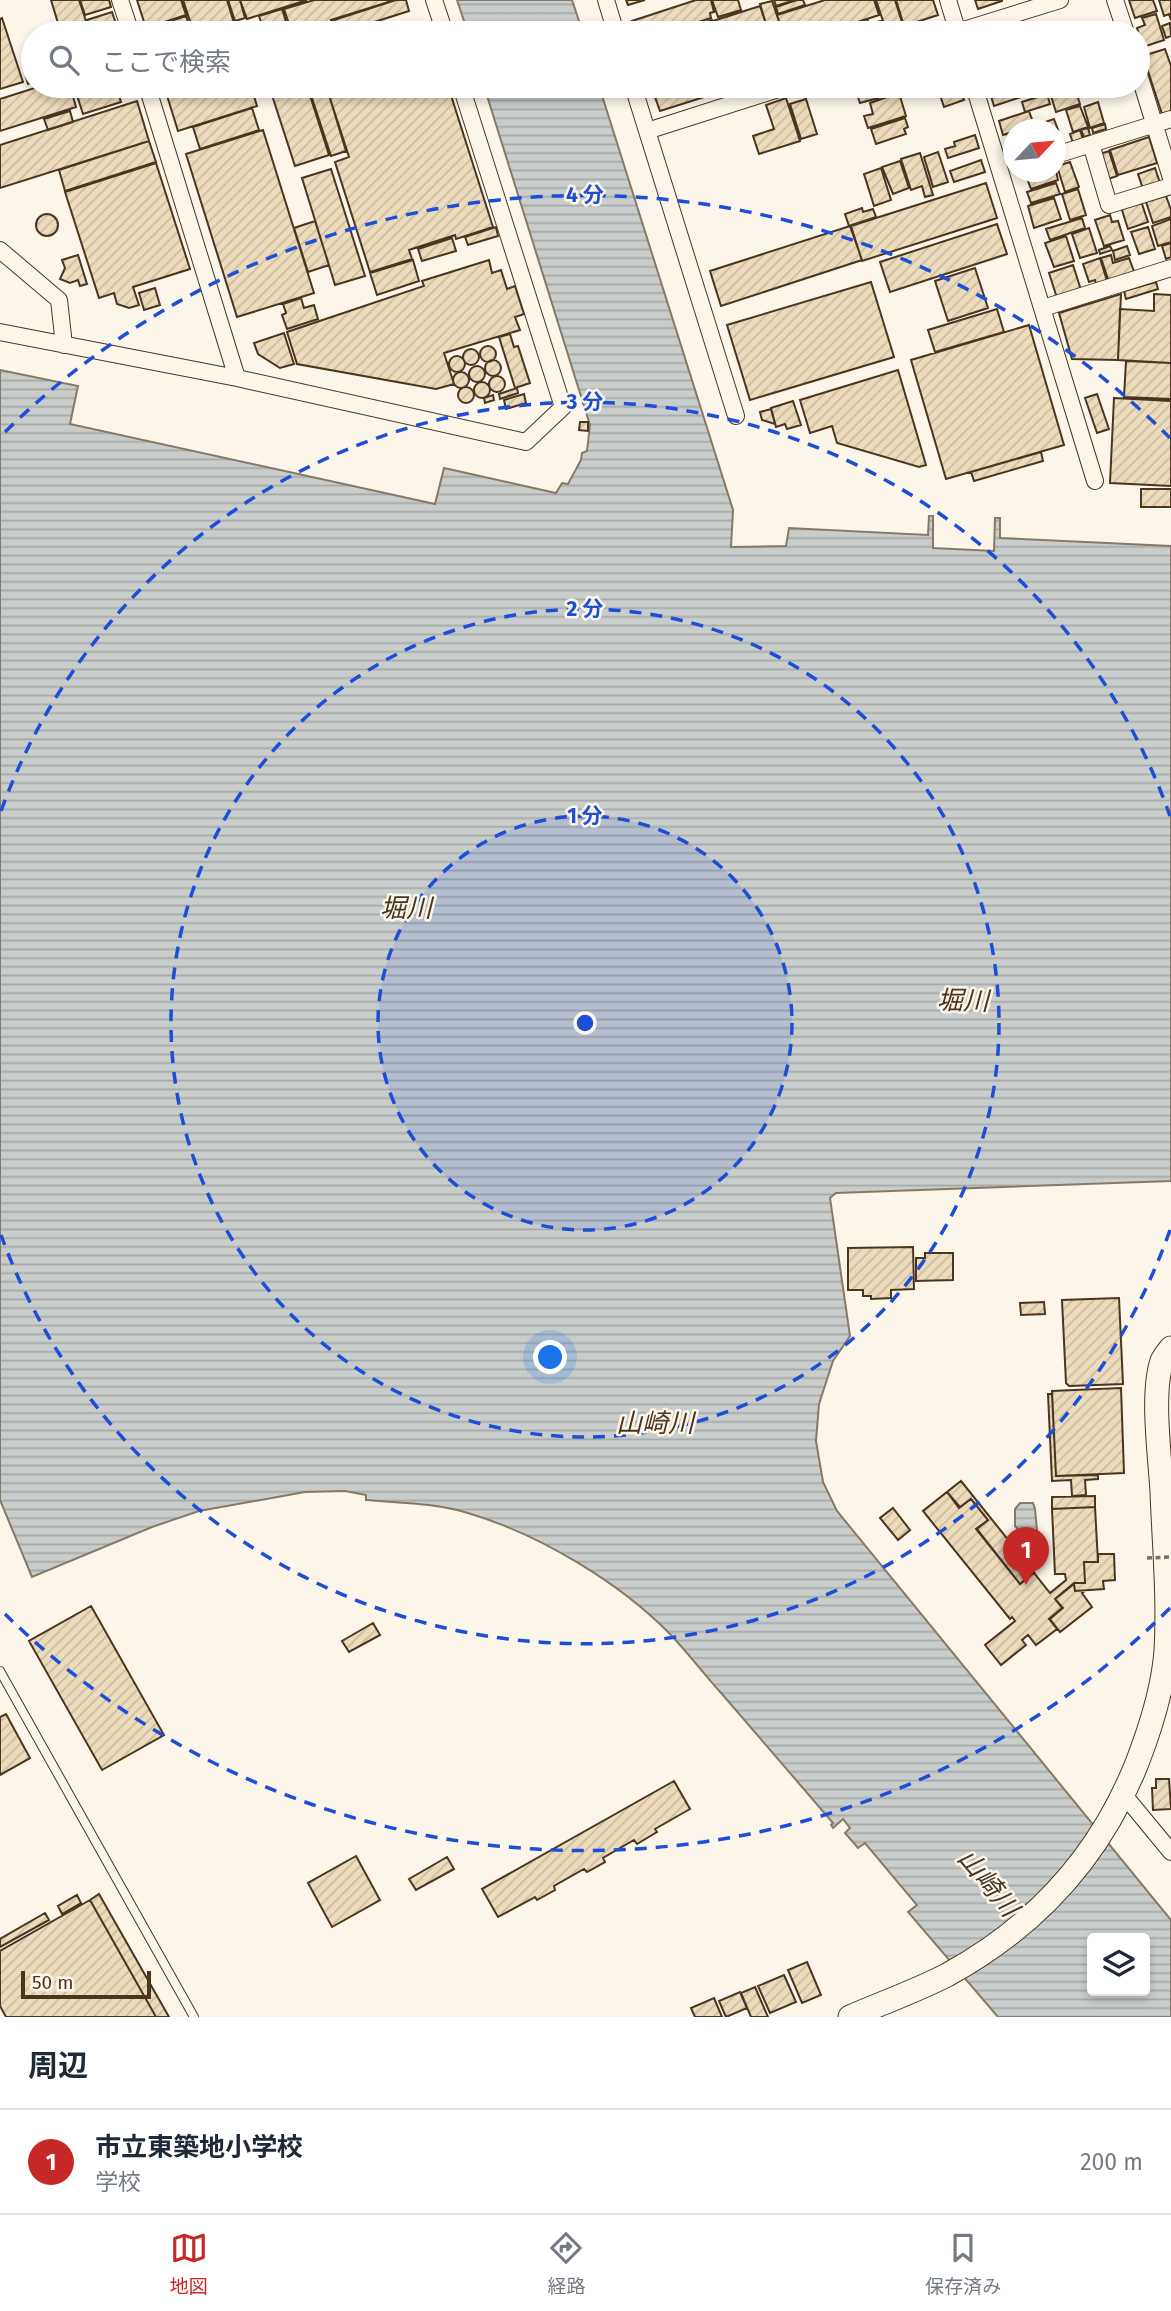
<!DOCTYPE html>
<html lang="ja">
<meta charset="utf-8">
<style>
body{margin:0;font-family:"Fira Sans","Noto Sans JP",sans-serif;background:#f2f2f3;color:#1f2937}
.controls{position:absolute;right:21px;bottom:21px;display:grid;overflow:hidden;border-radius:7px;box-shadow:0 4px 10px #0003}
.controls button{width:63px;height:63px;display:grid;place-items:center;padding:0;border:0;border-bottom:2px solid #e0e1e3;background:#fff;color:#1f2937;font:35px sans-serif}
.compass{position:absolute;left:1003px;top:119px;width:63px;height:63px;border-radius:50%;background:#fff;box-shadow:0 4px 10px #0003;rotate:64deg}
.scale{position:absolute;left:21px;bottom:18px;width:130px;box-sizing:border-box;padding-left:7px;border:4px solid #4a3520;border-top:0;font-size:19px;line-height:24px;white-space:nowrap;color:#4a3520;-webkit-text-stroke:5px #fbf6e9;paint-order:stroke}
.you{position:absolute;left:551px;top:1358px;width:24px;height:24px;margin:-18px;border:5px solid #fff;border-radius:50%;background:#1a73e8;box-shadow:0 0 0 10px #1a73e833}
.badge{display:grid;place-items:center;width:46px;height:46px;border-radius:50%;background:#c62828;color:#fff;font-size:23px;font-weight:700}
.pin{position:absolute;translate:-50% -58px;filter:drop-shadow(0 2px 4px #0008)}
.pin::after{content:'';position:absolute;top:37px;width:24px;height:21px;background:inherit;clip-path:polygon(0 0,100% 0,50% 100%)}
.list{margin:0;padding:0;list-style:none}
h2{display:flex;justify-content:space-between;align-items:center;height:91px;margin:0;padding:0 28px;font-size:30px}
h2 small{font-size:23px;font-weight:400;color:#747a83}
.list li{display:grid;grid-template-columns:46px 1fr auto;gap:21px;align-items:center;box-sizing:border-box;height:105px;padding:0 28px;border-top:2px solid #e0e1e3}
.list b{display:block;font-size:26px;white-space:nowrap}
.list p{margin:0;font-size:23px;white-space:nowrap;color:#747a83}
.list em{font-size:23px;font-style:normal;color:#747a83}
.icon{flex:none;width:38px;height:38px;fill:none;stroke:currentColor;stroke-width:2;stroke-linecap:round;stroke-linejoin:round}
.map{position:relative;flex:none;width:1171px;height:2017px;overflow:hidden}
.search{position:absolute;background:#fff;box-shadow:0 4px 10px #0003;left:21px;right:21px;top:21px;height:77px;display:flex;align-items:center;gap:18px;box-sizing:border-box;padding:0 24px;border-radius:38px;color:#747a83;font-size:26px}
.sheet{height:196px;background:#fff}
nav{display:flex;justify-content:space-around;align-items:center;box-sizing:border-box;height:98px;border-top:2px solid #e0e1e3;background:#fff;font-size:19px;color:#747a83}
nav a{display:grid;justify-items:center;gap:4px}
nav .on{color:#c62828}
.map>svg:first-child{display:block}
.water{fill:url(#water-rules);stroke:#887966;stroke-width:2;fill-rule:evenodd}
.building{fill:url(#building-hatch);stroke:#4a3520;stroke-width:2}
.lines{fill:none;stroke-linecap:round;stroke-linejoin:round}
.lane-casing{stroke:#4a3520;stroke-width:10}
.street-casing{stroke:#4a3520;stroke-width:18}
.secondary-casing{stroke:#4a3520;stroke-width:25}
.lane{stroke:#fbf6e9;stroke-width:8}
.street{stroke:#fbf6e9;stroke-width:16}
.secondary{stroke:#fbf6e9;stroke-width:23}
.path-bridge{stroke:#7f6f5c;stroke-width:3.5;stroke-dasharray:5 3.5;stroke-linecap:butt}
.ring{fill:none;stroke:#1d4ed8;stroke-width:3.5;stroke-dasharray:12 9}
.labels{text-anchor:middle;dominant-baseline:central;stroke-width:5;stroke-linejoin:round;paint-order:stroke}
.water-label{font-size:26px;font-style:italic;fill:#4a3520;stroke:#fbf6e9}
.centre{fill:#1d4ed8;stroke:#fbf6e9;stroke-width:3.5}
.ring-label{font-size:21px;text-anchor:middle;font-weight:bold;fill:#1d4ed8;stroke:#fbf6e9;stroke-width:5;stroke-linejoin:round;paint-order:stroke}
</style>
<div class="map">
<svg width="1171" height="2017" viewBox="0 0 1171 2017">
<defs>
<pattern id="water-rules" width="6" height="5" patternUnits="userSpaceOnUse" patternTransform="scale(1.75)"><rect width="6" height="5" fill="#c9cecd"/><path d="M0 2.5h6" fill="none" stroke="#a5a8a6"/></pattern>
<pattern id="building-hatch" width="6" height="6" patternUnits="userSpaceOnUse" patternTransform="scale(1.75)"><rect width="6" height="6" fill="#ecdcbc"/><path d="M-1 1l2-2M0 6l6-6M5 7l2-2" fill="none" stroke="#ccbda1"/></pattern>
</defs>
<rect width="100%" height="100%" fill="#fbf6e9"/>
<path class="water" d="M 457,0 L 572,0 L 583,33 L 468,33 Z
M 484,86 L 599,86 L 733,510 L 731,547 L 786,546 L 789,528 L 928,535 L 929,516 L 933,516 L 933,548 L 994,551 L 995,518 L 1000,518 L 1000,538 L 1171,546 L 1171,1181 L 836,1193 L 830,1198 L 850,1336 L 833,1361 L 819,1404 L 816,1441 L 823,1482 L 837,1511 L 1171,1920 L 1171,2017 L 998,2017 L 908,1912 L 917,1905 L 865,1843 L 858,1848 L 845,1833 L 850,1828 L 843,1819 L 833,1828 L 831,1825 L 833,1823 C 796,1780 759,1737 722,1694 C 704,1674 688,1653 670,1634 C 619,1582 540,1535 471,1514 C 438,1503 401,1503 366,1500 L 366,1495 L 345,1491 L 305,1492 L 199,1511 L 152,1527 L 32,1577 L 0,1500 L 0,370 L 78,386 L 70,424 L 435,504 L 444,468 L 556,493 L 562,483 L 568,484 L 581,460 L 582,453 L 587,451 L 590,425 ZM 1092,1938 L 1145,1938 L 1145,1991 L 1092,1991 Z
M 1020,1503 L 1033,1503 L 1035,1509 L 1037,1530 L 1023,1535 L 1015,1526 L 1015,1509 Z"/>
<path class="building" d="M 51,0 L 79,0 L 90,33 L 61,33 Z
M 80,0 L 109,0 L 111,7 L 85,15 Z
M 137,0 L 181,0 L 186,15 L 146,28 Z
M 183,0 L 227,0 L 234,23 L 202,33 L 194,33 Z
M 228,0 L 240,0 L 245,18 L 235,21 Z
M 240,0 L 307,0 L 247,19 Z
M 314,0 L 395,0 L 331,20 L 335,33 L 292,33 L 284,9 Z
M 396,0 L 406,0 L 409,11 L 365,25 L 368,33 L 335,33 L 331,21 Z
M 626,0 L 645,0 L 628,5 Z
M 696,0 L 711,0 L 714,12 L 710,13 L 711,18 L 664,33 L 640,33 L 638,25 L 634,27 L 632,21 Z
M 712,0 L 738,0 L 741,10 L 718,17 Z
M 774,0 L 795,0 L 776,6 Z
M 797,0 L 803,0 L 805,5 L 778,14 L 776,7 Z
M 825,0 L 874,0 L 879,15 L 824,33 L 783,33 L 777,15 Z
M 876,0 L 895,0 L 905,32 L 887,33 Z
M 896,0 L 933,0 L 938,15 L 904,26 Z
M 975,0 L 1002,0 L 1002,1 L 978,9 Z
M 1129,0 L 1153,0 L 1157,11 L 1135,18 Z
M 1159,0 L 1171,0 L 1171,20 L 1169,14 L 1164,16 Z
M 772,1 L 783,33 L 771,33 L 769,26 L 767,27 L 760,4 Z
M 760,6 L 767,27 L 747,33 L 717,33 L 713,21 Z
M 282,9 L 289,31 L 281,33 L 265,33 L 259,16 Z
M 112,12 L 119,33 L 91,33 L 87,20 Z
M 1156,14 L 1164,40 L 1143,47 L 1137,28 L 1145,25 L 1142,18 Z
M 186,16 L 192,33 L 147,33 L 146,29 Z
M 2,18 L 23,82 L 0,89 L 0,19 Z
M 712,20 L 716,32 L 704,33 L 700,24 Z
M 868,21 L 872,33 L 852,33 L 850,27 Z
M 881,21 L 885,33 L 872,33 L 876,32 L 873,23 Z
M 699,23 L 703,33 L 667,33 Z
M 1170,23 L 1171,36 L 1166,38 L 1162,26 Z
M 232,27 L 234,33 L 212,33 Z
M 1165,49 L 1171,66 L 1171,111 L 1162,114 L 1143,56 Z
M 33,63 L 33,82 L 28,84 L 23,67 Z
M 41,86 L 70,86 L 76,107 L 0,131 L 0,99 Z
M 74,86 L 116,86 L 121,102 L 83,114 Z
M 164,86 L 251,86 L 257,106 L 178,131 Z
M 269,86 L 307,86 L 329,155 L 295,166 Z
M 308,86 L 358,86 L 329,95 L 346,151 L 331,156 Z
M 360,86 L 448,86 L 493,227 L 456,239 L 455,235 L 409,250 L 412,259 L 370,272 L 335,162 L 349,157 L 329,95 Z
M 651,86 L 739,86 L 660,111 Z
M 860,86 L 874,86 L 878,98 L 860,103 L 855,89 Z
M 876,86 L 886,86 L 889,95 L 880,97 Z
M 888,86 L 900,86 L 902,91 L 891,95 Z
M 937,86 L 959,86 L 964,100 L 944,107 Z
M 988,86 L 1018,86 L 1021,97 L 994,106 Z
M 1074,86 L 1080,104 L 1056,112 L 1050,93 Z
M 899,93 L 906,116 L 868,128 L 864,116 L 873,114 L 870,103 Z
M 1047,94 L 1050,104 L 1025,112 L 1022,102 Z
M 786,98 L 800,141 L 759,154 L 753,136 L 774,129 L 766,105 Z
M 806,99 L 817,134 L 801,139 L 790,104 Z
M 137,101 L 149,141 L 0,188 L 0,145 Z
M 1098,102 L 1104,123 L 1090,128 L 1084,107 Z
M 1080,106 L 1088,127 L 1073,132 L 1066,110 Z
M 252,108 L 259,130 L 200,149 L 193,127 Z
M 70,111 L 73,122 L 48,130 L 44,119 Z
M 1029,111 L 1034,125 L 1003,135 L 999,121 Z
M 905,118 L 908,127 L 904,129 L 906,134 L 876,144 L 871,129 Z
M 1054,119 L 1058,130 L 1022,130 Z
M 1105,124 L 1106,129 L 1093,133 L 1092,128 Z
M 1088,128 L 1090,135 L 1084,137 L 1081,130 Z
M 263,130 L 314,293 L 237,317 L 186,154 Z
M 1080,130 L 1083,139 L 1073,143 L 1070,134 Z
M 1014,132 L 1014,145 L 1010,146 L 1007,134 Z
M 975,135 L 979,148 L 948,158 L 945,149 L 955,146 L 954,142 Z
M 1149,137 L 1157,163 L 1118,175 L 1110,150 Z
M 149,141 L 156,162 L 65,191 L 59,170 Z
M 1109,151 L 1117,176 L 1108,179 L 1100,154 Z
M 938,152 L 948,182 L 933,187 L 924,157 Z
M 920,153 L 933,195 L 925,197 L 922,186 L 911,190 L 901,159 Z
M 981,160 L 985,172 L 954,182 L 950,171 Z
M 900,161 L 909,188 L 893,194 L 882,167 Z
M 1070,162 L 1079,187 L 1065,192 L 1057,166 Z
M 156,163 L 190,269 L 133,287 L 139,305 L 129,308 L 117,304 L 114,293 L 99,298 L 65,192 Z
M 881,168 L 891,200 L 874,206 L 864,174 Z
M 1155,168 L 1160,183 L 1143,189 L 1138,174 Z
M 331,169 L 365,276 L 335,285 L 302,178 Z
M 1056,171 L 1058,180 L 1031,189 L 1026,176 L 1040,172 Z
M 986,183 L 997,218 L 862,261 L 851,226 Z
M 1056,183 L 1060,194 L 1031,203 L 1027,192 Z
M 1078,189 L 1086,215 L 1070,220 L 1062,194 Z
M 1165,193 L 1171,210 L 1171,217 L 1153,223 L 1145,199 Z
M 1054,198 L 1061,219 L 1034,228 L 1028,206 Z
M 1141,201 L 1148,222 L 1128,229 L 1121,207 Z
M 862,208 L 863,212 L 873,209 L 876,217 L 849,226 L 845,214 Z
M36 225a11 11 0 1 1 22 0a11 11 0 1 1-22 0Z
M 1110,215 L 1112,222 L 1118,221 L 1124,240 L 1104,246 L 1095,220 Z
M 1082,218 L 1085,228 L 1050,240 L 1046,229 Z
M 1171,219 L 1171,242 L 1158,246 L 1152,226 Z
M 315,221 L 329,265 L 308,272 L 294,228 Z
M 997,224 L 1007,254 L 890,292 L 880,262 Z
M 850,226 L 862,260 L 721,306 L 710,271 Z
M 496,227 L 498,236 L 468,245 L 465,237 Z
M 1148,227 L 1155,249 L 1139,254 L 1131,232 Z
M 1089,228 L 1097,253 L 1080,258 L 1072,234 Z
M 1066,236 L 1074,261 L 1054,267 L 1045,243 Z
M 452,238 L 456,251 L 422,261 L 418,249 Z
M 1171,243 L 1171,257 L 1166,259 L 1162,246 Z
M 1110,246 L 1112,250 L 1100,254 L 1099,250 Z
M 1127,246 L 1130,255 L 1115,260 L 1113,251 Z
M 78,255 L 87,284 L 80,286 L 78,280 L 70,283 L 60,279 L 65,268 L 62,260 Z
M 1111,255 L 1113,263 L 1129,258 L 1135,274 L 1109,282 L 1101,258 Z
M 1100,258 L 1107,281 L 1096,285 L 1095,280 L 1089,282 L 1083,264 Z
M 413,260 L 419,281 L 377,295 L 370,273 Z
M 489,260 L 492,273 L 501,270 L 507,289 L 515,286 L 524,314 L 515,317 L 520,330 L 444,353 L 454,384 L 436,389 L 297,364 L 287,332 L 424,286 L 422,281 Z
M 1073,265 L 1081,290 L 1057,298 L 1049,273 Z
M 975,268 L 988,308 L 948,321 L 935,281 Z
M 871,282 L 894,357 L 750,400 L 727,325 Z
M 1156,282 L 1158,289 L 1126,299 L 1124,291 Z
M 155,288 L 160,305 L 144,310 L 139,293 Z
M 1121,294 L 1118,360 L 1072,359 L 1059,313 Z
M 1154,294 L 1171,295 L 1171,363 L 1118,360 L 1120,309 L 1154,311 Z
M 301,298 L 304,308 L 314,305 L 318,319 L 287,329 L 282,315 L 286,313 L 283,304 Z
M 997,309 L 1004,332 L 935,352 L 928,330 Z
M 1029,325 L 1064,445 L 946,479 L 911,360 Z
M 284,333 L 294,364 L 280,368 L 258,354 L 254,343 Z
M 510,334 L 514,347 L 518,346 L 530,383 L 515,388 L 499,337 Z
M480 354a8 8 0 1 1 16 0a8 8 0 1 1-16 0Z
M463 357a8 8 0 1 1 16 0a8 8 0 1 1-16 0Z
M449 364a8 8 0 1 1 16 0a8 8 0 1 1-16 0Z
M485 368a8 8 0 1 1 16 0a8 8 0 1 1-16 0Z
M 1126,361 L 1171,363 L 1171,399 L 1124,397 Z
M469 374a8 8 0 1 1 16 0a8 8 0 1 1-16 0Z
M 898,370 L 926,465 L 919,467 L 837,443 L 832,426 L 810,433 L 800,400 Z
M453 380a8 8 0 1 1 16 0a8 8 0 1 1-16 0Z
M489 384a8 8 0 1 1 16 0a8 8 0 1 1-16 0Z
M474 390a8 8 0 1 1 16 0a8 8 0 1 1-16 0Z
M458 395a8 8 0 1 1 16 0a8 8 0 1 1-16 0Z
M 517,388 L 518,393 L 500,399 L 499,394 Z
M 524,394 L 526,403 L 506,409 L 504,400 Z
M 1097,394 L 1109,429 L 1097,433 L 1085,398 Z
M 493,395 L 494,400 L 485,403 L 484,398 Z
M 1114,398 L 1171,401 L 1171,486 L 1110,483 Z
M 793,401 L 801,425 L 787,429 L 785,424 L 776,427 L 771,408 Z
M 771,409 L 775,424 L 762,420 L 760,412 Z
M 580,422 L 588,422 L 588,431 L 579,430 Z
M 1041,452 L 1043,461 L 974,481 L 971,472 Z
M 1141,489 L 1171,489 L 1171,507 L 1141,507 Z
M 913,1247 L 914,1289 L 891,1290 L 891,1298 L 871,1299 L 871,1296 L 863,1296 L 863,1290 L 848,1290 L 848,1248 Z
M 925,1253 L 953,1253 L 953,1280 L 916,1281 L 916,1258 L 925,1258 Z
M 1119,1298 L 1123,1384 L 1069,1386 L 1066,1383 L 1062,1300 Z
M 1044,1302 L 1045,1314 L 1021,1315 L 1020,1303 Z
M 1121,1388 L 1124,1473 L 1056,1476 L 1052,1391 Z
M 1048,1394 L 1052,1394 L 1056,1476 L 1098,1475 L 1098,1479 L 1085,1480 L 1086,1495 L 1072,1496 L 1071,1480 L 1052,1481 Z
M 961,1481 L 1034,1572 L 1020,1584 L 977,1529 L 988,1520 L 971,1499 L 960,1507 L 947,1492 Z
M 947,1492 L 959,1508 L 971,1499 L 988,1520 L 976,1529 L 1020,1584 L 1034,1573 L 1050,1593 L 1066,1580 L 1065,1574 L 1055,1574 L 1052,1509 L 1095,1507 L 1098,1562 L 1084,1562 L 1085,1583 L 1074,1583 L 1055,1599 L 1062,1608 L 1049,1619 L 1057,1629 L 1036,1645 L 1028,1635 L 1022,1640 L 1026,1645 L 1001,1665 L 985,1645 L 1015,1621 L 1012,1617 L 1010,1619 L 923,1511 Z
M 1095,1496 L 1095,1507 L 1052,1509 L 1052,1497 Z
M 893,1508 L 910,1530 L 898,1540 L 880,1518 Z
M 1098,1554 L 1114,1554 L 1115,1580 L 1103,1581 L 1104,1589 L 1075,1591 L 1074,1583 L 1085,1583 L 1084,1562 L 1098,1562 Z
M 1074,1584 L 1075,1591 L 1085,1591 L 1082,1593 L 1092,1607 L 1060,1632 L 1050,1619 L 1063,1608 L 1055,1599 Z
M 91,1606 L 164,1735 L 102,1770 L 29,1641 Z
M 373,1623 L 380,1635 L 349,1652 L 342,1641 Z
M 6,1714 L 30,1758 L 0,1775 L 0,1717 Z
M 1156,1779 L 1169,1779 L 1171,1809 L 1153,1810 L 1152,1788 L 1156,1788 Z
M 674,1781 L 690,1809 L 655,1829 L 657,1832 L 637,1844 L 634,1840 L 603,1858 L 605,1862 L 587,1872 L 584,1869 L 554,1886 L 555,1890 L 537,1900 L 535,1897 L 498,1917 L 482,1889 Z
M 356,1856 L 380,1900 L 332,1927 L 308,1883 Z
M 447,1857 L 454,1869 L 416,1890 L 409,1879 Z
M 99,1894 L 169,2017 L 156,2017 L 90,1900 Z
M 77,1895 L 81,1903 L 62,1914 L 58,1906 Z
M 90,1900 L 156,2017 L 6,2017 L 0,2006 L 0,1951 Z
M 45,1913 L 49,1920 L 0,1947 L 0,1939 Z
M 807,1962 L 821,1995 L 802,2003 L 788,1970 Z
M 784,1975 L 796,2002 L 770,2013 L 758,1986 Z
M 755,1987 L 768,2017 L 751,2017 L 741,1993 Z
M 740,1992 L 747,2008 L 726,2017 L 719,2001 Z
M 714,1998 L 722,2017 L 695,2017 L 691,2008 Z"/>
<g class="lines">
<g class="lane-casing">
<path id="lane" d="M 0,1671 L 194,2017"/>
</g>
<g class="street-casing">
<path id="street" d="M 120,0 L 131,33
M 434,0 L 445,33
M 606,0 L 616,33
M 948,0 L 958,33
M 1115,0 L 1126,33
M 954,33 L 1060,0
M 1138,71 L 1171,178
M 147,86 L 237,378
M 633,86 L 736,416
M 974,86 L 1095,481
M 647,131 L 788,86
M 1091,144 L 1109,205 L 1171,186
M 1056,155 L 1171,119
M 0,250 L 59,300 L 64,345
M 1043,308 L 1171,268
M 0,332 L 237,378 L 526,442 L 563,407 L 461,86
M 1124,1795 L 1171,1852"/>
</g>
<g class="secondary-casing">
<path id="secondary" d="M 850,2017 C 882,2003 916,1991 947,1975 C 1035,1927 1100,1856 1137,1763 C 1151,1727 1163,1690 1166,1651 C 1169,1598 1164,1545 1162,1492 C 1160,1456 1151,1394 1162,1361 C 1164,1356 1168,1352 1171,1348"/>
</g>
<use href="#lane" class="lane"/>
<use href="#street" class="street"/>
<use href="#secondary" class="secondary"/>
<path class="path-bridge" d="M 1147,1558 L 1171,1557"/>
</g>
<circle cx="585" cy="1023" r="207" fill="#1d4ed8" fill-opacity=".12"/>
<g class="ring">
<circle cx="585" cy="1023" r="207"/>
<circle cx="585" cy="1023" r="414"/>
<path d="M1170 1230A621 621 0 0 1 1 1235M1 811A621 621 0 0 1 1170 816"/>
<path d="M1170 1608A828 828 0 0 1 5 1614M5 432A828 828 0 0 1 1170 438"/>
</g>
<g class="labels">
<g class="water-label">
<text x="406" y="908">堀川</text>
<text transform="translate(963 1001) rotate(1)">堀川</text>
<text x="655" y="1423">山崎川</text>
<text transform="translate(988 1883) rotate(50)">山崎川</text>
</g>
</g>
<circle cx="585" cy="1023" r="10" class="centre"/>
<g class="ring-label">
<text x="585" y="202">4 分</text>
<text x="585" y="409">3 分</text>
<text x="585" y="616">2 分</text>
<text x="585" y="823">1 分</text>
</g>
</svg>
<div class="controls">
<button><svg class="icon" aria-label="layers" viewBox="0 0 24 24"><path d="M12 4l9 5-9 5-9-5zM3 14l9 5 9-5"/></svg></button>
</div>
<svg class="compass" viewBox="-18 -18 36 36"><path d="M0-13l5 13h-10z" fill="#e53935"/><path d="M0 13l5-13h-10z" fill="#747a83"/></svg>
<div class="scale">50 m</div>
<div class="you"></div>
<div class="pin badge" style="left:1026px;top:1585px">1</div>
<div class="search"><svg class="icon" aria-label="search" viewBox="0 0 24 24"><circle cx="10" cy="10" r="6"/><path d="M15 15l6 6"/></svg>ここで検索</div>
</div>
<section class="sheet">
<h2>周辺<small></small></h2>
<ul class="list">
<li><span class="badge">1</span><div><b>市立東築地小学校</b><p>学校</p></div><em>200 m</em></li>
</ul>
</section>
<nav>
<a class="on"><svg class="icon" aria-label="map" viewBox="0 0 24 24"><path d="M3 6l6-2 6 2 6-2v14l-6 2-6-2-6 2zM9 4v14M15 6v14"/></svg>地図</a>
<a><svg class="icon" aria-label="directions" viewBox="0 0 24 24"><path d="M12 3l9 9-9 9-9-9zM9 14v-3h6M13 9l2 2-2 2"/></svg>経路</a>
<a><svg class="icon" aria-label="saved" viewBox="0 0 24 24"><path d="M7 4h10v16l-5-4-5 4z"/></svg>保存済み</a>
</nav>
